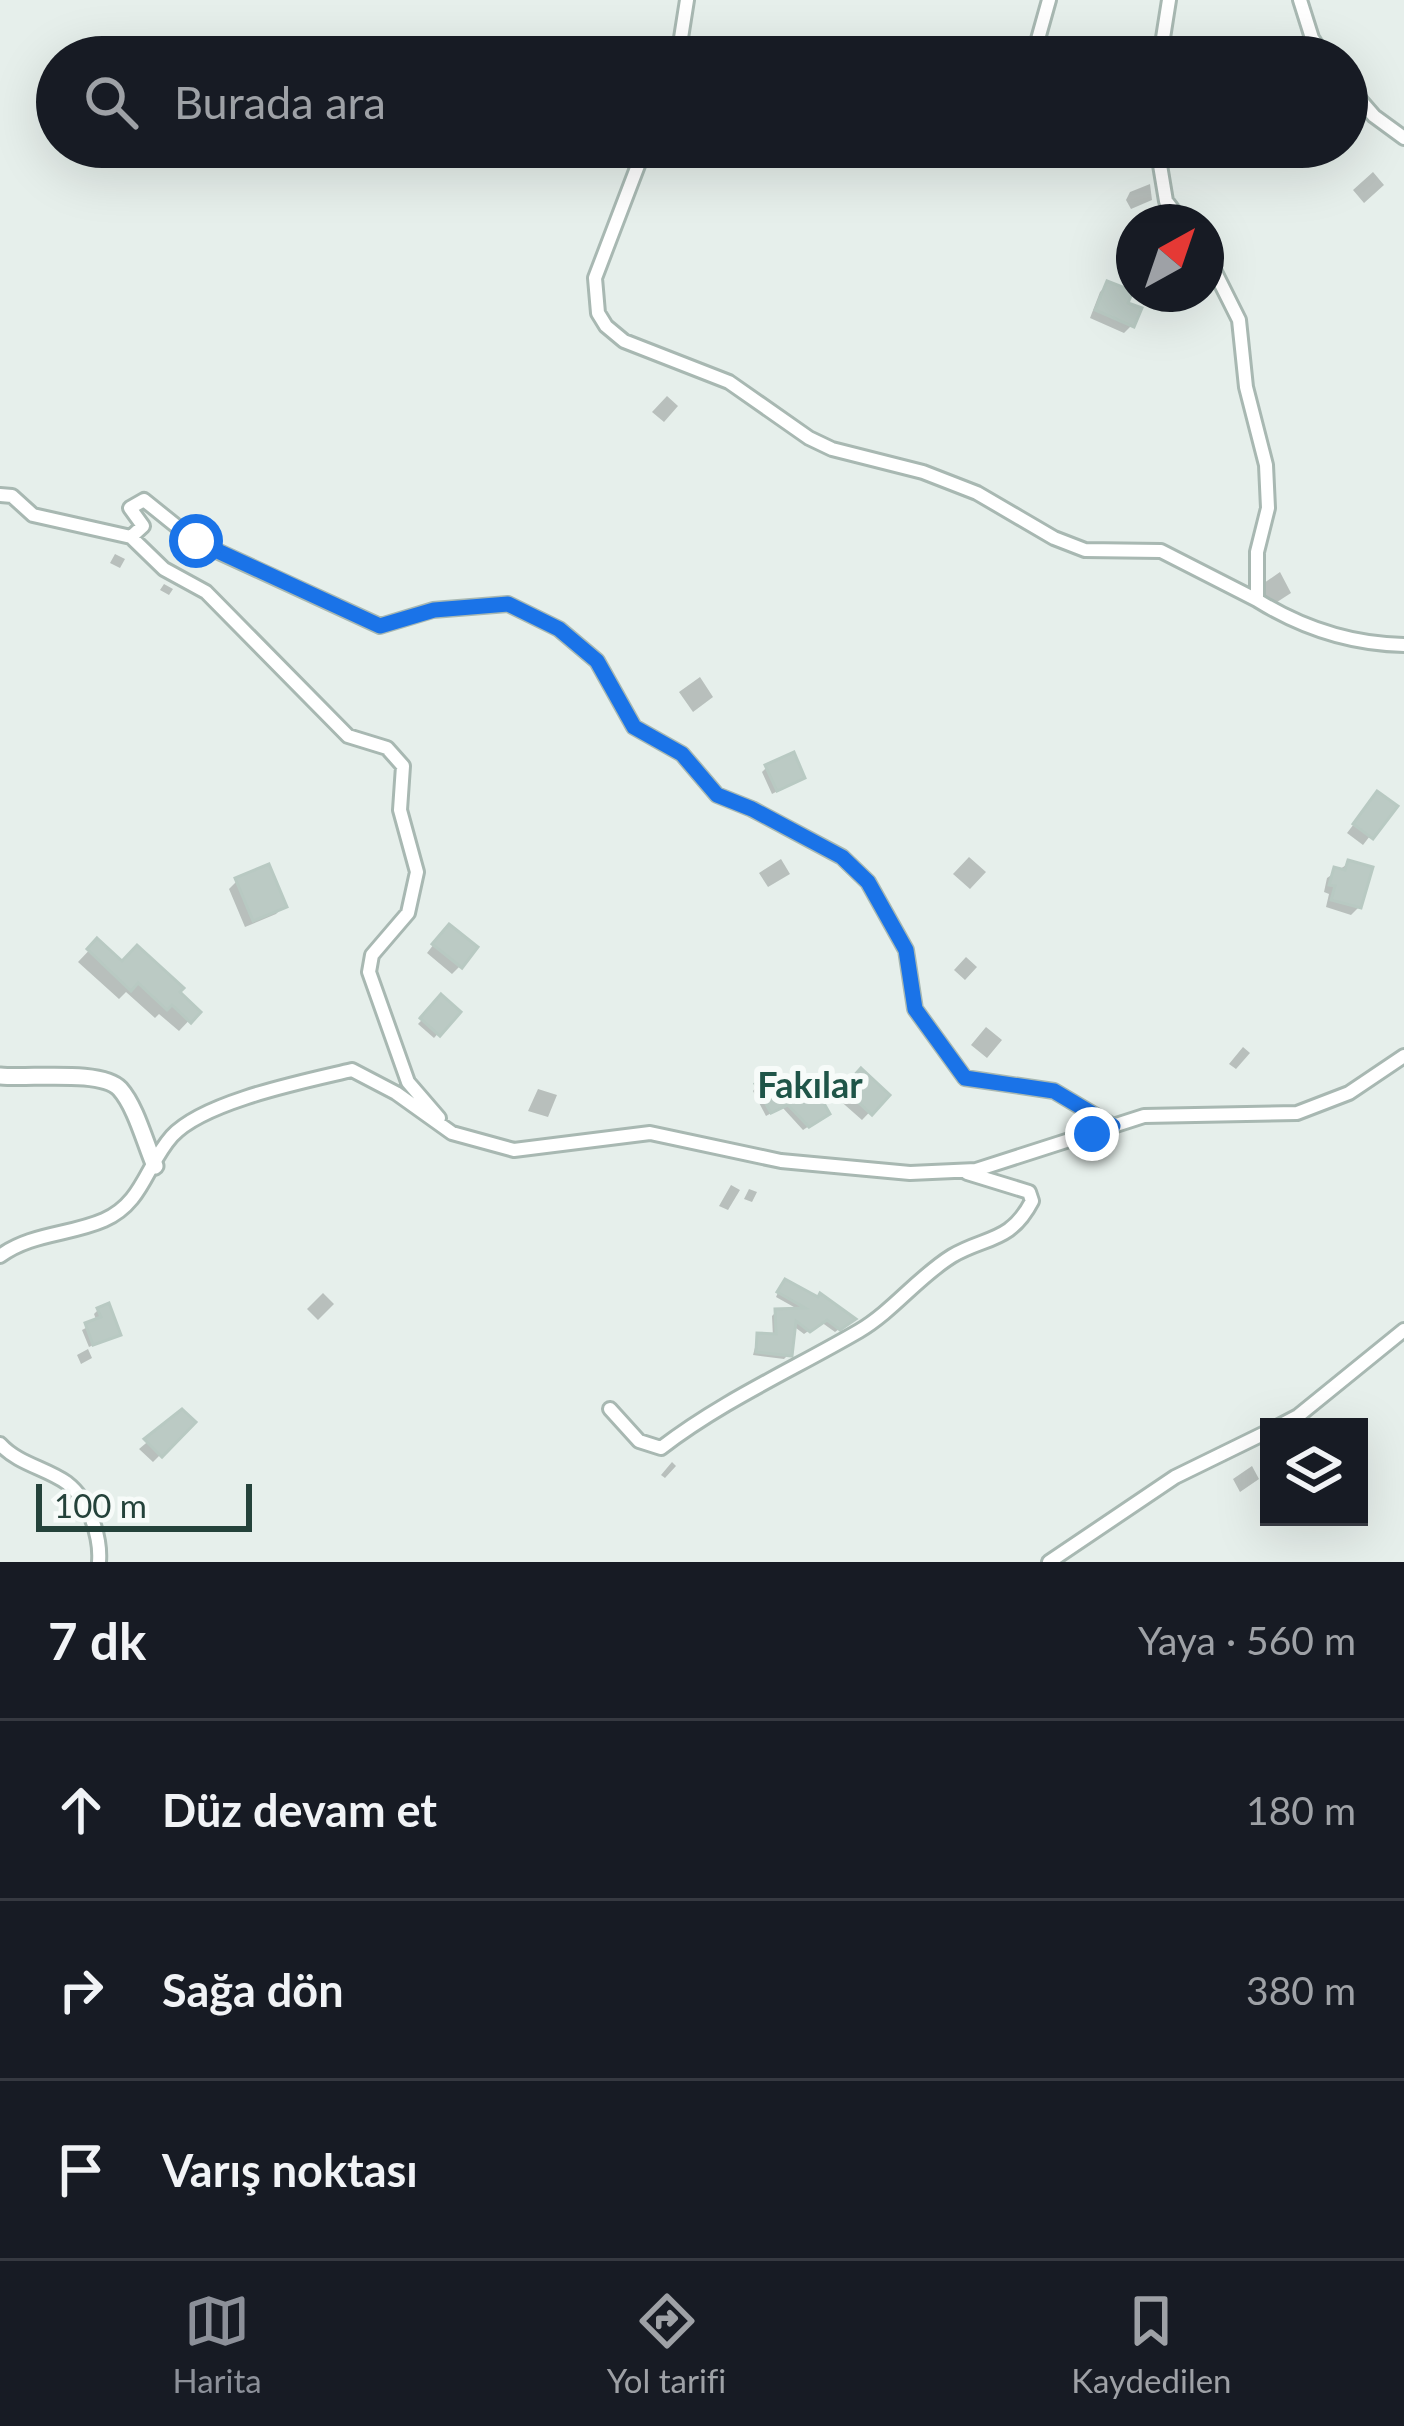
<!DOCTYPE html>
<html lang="tr">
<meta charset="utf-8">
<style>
body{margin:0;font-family:Lato,sans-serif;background:#242831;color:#f1f3f6}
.controls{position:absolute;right:36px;bottom:36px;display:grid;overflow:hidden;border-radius:0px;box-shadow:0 12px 48px #0002}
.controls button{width:108px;height:108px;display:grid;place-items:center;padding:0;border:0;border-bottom:3px solid #363941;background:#171b24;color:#f1f3f6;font:60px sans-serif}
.compass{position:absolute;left:1116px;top:204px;width:108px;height:108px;border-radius:50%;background:#171b24;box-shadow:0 12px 48px #0002;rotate:40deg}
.scale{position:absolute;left:36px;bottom:30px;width:216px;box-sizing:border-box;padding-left:12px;border:6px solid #24423a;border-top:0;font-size:33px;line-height:42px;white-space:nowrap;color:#24423a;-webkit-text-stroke:9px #f7fbf9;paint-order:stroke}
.stop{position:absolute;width:36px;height:36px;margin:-27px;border:9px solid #1a73e8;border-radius:50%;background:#fff}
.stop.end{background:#1a73e8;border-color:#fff;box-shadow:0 3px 12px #0008}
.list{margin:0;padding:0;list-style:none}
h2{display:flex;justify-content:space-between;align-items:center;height:156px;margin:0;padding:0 48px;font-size:51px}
h2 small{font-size:39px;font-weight:400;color:#9ea1a6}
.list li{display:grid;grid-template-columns:78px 1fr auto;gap:36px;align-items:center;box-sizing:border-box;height:180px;padding:0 48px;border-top:3px solid #363941}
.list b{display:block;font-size:45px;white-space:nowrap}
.list em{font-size:39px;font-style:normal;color:#9ea1a6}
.icon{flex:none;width:66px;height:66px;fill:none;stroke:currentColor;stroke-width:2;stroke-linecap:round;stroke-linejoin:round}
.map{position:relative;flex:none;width:1404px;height:1562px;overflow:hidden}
.search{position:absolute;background:#171b24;box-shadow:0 12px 48px #0002;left:36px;right:36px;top:36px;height:132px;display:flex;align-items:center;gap:30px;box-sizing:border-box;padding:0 42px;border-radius:66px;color:#9ea1a6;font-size:45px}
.sheet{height:696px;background:#171b24}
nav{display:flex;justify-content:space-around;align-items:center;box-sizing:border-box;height:168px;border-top:3px solid #363941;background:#171b24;font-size:33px;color:#9ea1a6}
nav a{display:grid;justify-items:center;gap:6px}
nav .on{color:#8c9099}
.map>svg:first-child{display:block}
.shadow{fill:#0003}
.building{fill:#bbcac4;stroke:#b8c9c2;stroke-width:3}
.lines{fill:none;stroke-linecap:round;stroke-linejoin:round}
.minor-casing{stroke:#a8b8b2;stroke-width:18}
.tertiary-casing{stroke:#a8b8b2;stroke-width:21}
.minor{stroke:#fff;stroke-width:12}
.tertiary{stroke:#fff;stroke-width:15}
.route{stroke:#1a73e8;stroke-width:15}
.labels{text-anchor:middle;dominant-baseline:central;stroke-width:12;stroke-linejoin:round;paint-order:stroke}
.neighbourhood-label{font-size:36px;font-weight:bold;fill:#1f5548;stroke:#f7fbf9}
</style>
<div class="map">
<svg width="1404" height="1562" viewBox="0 0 1404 1562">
<rect width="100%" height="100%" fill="#e6efeb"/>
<path class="shadow" d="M 1373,172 L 1384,185 L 1364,203 L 1353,190 Z
M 1150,184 L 1152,200 L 1131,209 L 1126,200 L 1130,192 Z
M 1108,284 L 1124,304 L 1132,325 L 1124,333 L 1090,318 L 1100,292 Z
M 667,396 L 678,406 L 664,422 L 652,412 Z
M 115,554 L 125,559 L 120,568 L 110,563 Z
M 1280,572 L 1291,593 L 1274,604 L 1264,599 L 1264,583 Z
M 164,584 L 173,589 L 169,595 L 160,590 Z
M 700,677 L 713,697 L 693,712 L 679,692 Z
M 767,767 L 802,778 L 772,794 L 762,772 Z
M 1370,803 L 1393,806 L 1363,845 L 1347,833 Z
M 969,857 L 986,872 L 970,889 L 953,874 Z
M 781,859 L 790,874 L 768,887 L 759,873 Z
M 1349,863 L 1359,907 L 1351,915 L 1326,907 L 1329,894 L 1324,892 L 1327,878 Z
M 237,881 L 284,906 L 276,914 L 245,927 L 229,889 Z
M 441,935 L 460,966 L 452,974 L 427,953 Z
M 97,942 L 121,965 L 176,993 L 197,1012 L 179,1031 L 159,1014 L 155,1018 L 126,992 L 119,999 L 78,962 Z
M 966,957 L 977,967 L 965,980 L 954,970 Z
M 442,999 L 457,1012 L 434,1038 L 418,1024 Z
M 986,1027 L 1002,1040 L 987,1058 L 971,1045 Z
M 1243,1047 L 1250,1053 L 1236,1069 L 1229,1064 Z
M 861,1072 L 886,1095 L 862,1120 L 837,1098 Z
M 757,1086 L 778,1097 L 821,1118 L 803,1130 L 782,1107 L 766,1116 L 753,1091 Z
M 538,1089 L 557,1095 L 548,1117 L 528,1111 Z
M 731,1185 L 740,1190 L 728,1210 L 719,1206 Z
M 749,1189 L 757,1192 L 752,1202 L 744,1199 Z
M 781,1286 L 848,1322 L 835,1332 L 821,1322 L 804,1334 L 792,1325 L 788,1355 L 784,1359 L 753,1355 L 758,1336 L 773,1337 L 772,1316 L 776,1312 L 801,1311 L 776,1297 Z
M 323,1293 L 334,1304 L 318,1320 L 307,1309 Z
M 98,1310 L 117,1334 L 89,1347 L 82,1330 L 97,1322 L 94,1314 Z
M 88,1349 L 92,1358 L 81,1364 L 77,1355 Z
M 182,1413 L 192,1423 L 153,1462 L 139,1449 Z
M 672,1462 L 676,1466 L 665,1478 L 661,1475 Z
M 1252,1466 L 1259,1479 L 1240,1492 L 1233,1479 Z"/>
<path class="building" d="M 1107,281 L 1133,291 L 1128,303 L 1142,308 L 1134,327 L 1095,310 Z
M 794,752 L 805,778 L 777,791 L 765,765 Z
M 1377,791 L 1398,806 L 1373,839 L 1353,824 Z
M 1348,860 L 1373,867 L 1361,908 L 1331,900 L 1335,886 L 1329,885 L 1334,867 L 1345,870 Z
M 269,864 L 287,907 L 253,921 L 235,878 Z
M 449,924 L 478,947 L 462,968 L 432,944 Z
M 97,938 L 122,961 L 137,945 L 184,988 L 180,992 L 201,1012 L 191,1023 L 172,1005 L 167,1010 L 138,983 L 131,991 L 87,949 Z
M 441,994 L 461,1012 L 440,1036 L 420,1018 Z
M 861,1068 L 890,1095 L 872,1115 L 843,1088 Z
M 771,1076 L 779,1093 L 809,1077 L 830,1114 L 809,1127 L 788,1105 L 771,1113 L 755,1084 Z
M 785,1279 L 818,1297 L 820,1293 L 856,1319 L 840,1330 L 827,1320 L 810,1332 L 796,1321 L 792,1356 L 756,1352 L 757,1333 L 776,1334 L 775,1309 L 805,1308 L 777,1292 Z
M 109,1303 L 121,1335 L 93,1345 L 85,1323 L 101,1317 L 97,1308 Z
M 182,1409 L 196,1422 L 162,1457 L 144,1439 Z"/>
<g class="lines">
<g class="minor-casing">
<path id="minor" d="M 1300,0 L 1312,38 L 1324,57
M 678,57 L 687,0
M 1033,57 L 1049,0
M 1160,57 L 1169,0
M 1347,85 L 1374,116 L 1404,138
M 645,147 L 595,278 L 598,313 L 606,326 L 624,341 L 729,382 L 809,438 L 832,449 L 923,472 L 977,493 L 1054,538 L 1085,550 L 1161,551 L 1257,600
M 1157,147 L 1166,201 L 1182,222
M 1206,254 L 1239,320 L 1246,387 L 1266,465 L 1268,508 L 1257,552 L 1257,600 C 1302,628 1350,644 1404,645
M 0,495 L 12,496 L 33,515 L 131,537 L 164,569 L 206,592 L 348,736 L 387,748 L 403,766 L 400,810 L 417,872 L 408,913 L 372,955 L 369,972 L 408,1082 L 439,1118
M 131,537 L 143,526 L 130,508 L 144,500 L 195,541 L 380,626 L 433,610 L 508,604 L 559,629 L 597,661 L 634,727 L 682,754 L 717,795 L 752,809 L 842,857 L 868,882 L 906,950 L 915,1009 L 965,1078 L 1054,1091 L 1113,1126
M 0,1256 C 31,1233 70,1235 104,1220 C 143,1203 146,1165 172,1136 C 204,1101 306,1081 352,1070 L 396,1093 L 452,1133 L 514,1150 L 650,1133 L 781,1161 L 910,1173 L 976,1170 L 1144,1116 L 1297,1113 L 1349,1093 L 1404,1056
M 610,1409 L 639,1441 L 661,1448 C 722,1401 792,1370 859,1331 C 893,1311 918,1277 952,1256 C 986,1236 1010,1243 1032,1201 L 1029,1192 L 967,1173
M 1277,1427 L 1298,1416 L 1404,1330
M 0,1444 C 18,1464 46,1468 67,1483 C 89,1500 101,1537 99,1562
M 1049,1562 L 1175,1477 L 1269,1431"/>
</g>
<g class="tertiary-casing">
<path id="tertiary" d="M 0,1076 C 28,1079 102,1069 120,1089 C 136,1107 145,1143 155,1166"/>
</g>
<use href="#minor" class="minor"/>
<use href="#tertiary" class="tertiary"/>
</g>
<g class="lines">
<path class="route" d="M 196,541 L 380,626 L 434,610 L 508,604 L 559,629 L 597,661 L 634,727 L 682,754 L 717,795 L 752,809 L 842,857 L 868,882 L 906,950 L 915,1009 L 965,1078 L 1054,1091 L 1113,1126 L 1092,1134"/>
</g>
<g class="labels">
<g class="neighbourhood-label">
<text x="810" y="1084">Fakılar</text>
</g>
</g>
</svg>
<div class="controls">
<button><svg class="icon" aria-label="layers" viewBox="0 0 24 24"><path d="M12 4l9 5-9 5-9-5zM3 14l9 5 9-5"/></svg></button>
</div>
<svg class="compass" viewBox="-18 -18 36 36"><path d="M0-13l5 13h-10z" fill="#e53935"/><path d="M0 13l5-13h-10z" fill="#9ea1a6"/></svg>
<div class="scale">100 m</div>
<div class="stop" style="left:196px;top:541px"></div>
<div class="stop end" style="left:1092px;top:1134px"></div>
<div class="search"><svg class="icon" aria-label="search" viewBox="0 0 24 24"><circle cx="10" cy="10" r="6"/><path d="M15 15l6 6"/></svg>Burada ara</div>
</div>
<section class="sheet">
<h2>7 dk<small>Yaya · 560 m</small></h2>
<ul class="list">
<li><svg class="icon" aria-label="ahead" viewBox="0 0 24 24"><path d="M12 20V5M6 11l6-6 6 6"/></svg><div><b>Düz devam et</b></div><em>180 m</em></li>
<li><svg class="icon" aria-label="right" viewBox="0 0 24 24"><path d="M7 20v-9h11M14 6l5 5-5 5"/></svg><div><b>Sağa dön</b></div><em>380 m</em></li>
<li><svg class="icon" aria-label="arrive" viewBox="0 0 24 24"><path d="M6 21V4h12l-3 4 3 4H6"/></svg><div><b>Varış noktası</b></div></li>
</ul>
</section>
<nav>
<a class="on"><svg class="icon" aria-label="map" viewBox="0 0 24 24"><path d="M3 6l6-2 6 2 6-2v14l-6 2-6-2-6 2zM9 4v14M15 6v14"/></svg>Harita</a>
<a><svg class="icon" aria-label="directions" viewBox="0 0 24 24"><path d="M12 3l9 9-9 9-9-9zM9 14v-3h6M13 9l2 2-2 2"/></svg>Yol tarifi</a>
<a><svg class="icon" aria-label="saved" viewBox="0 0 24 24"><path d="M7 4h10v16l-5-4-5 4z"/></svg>Kaydedilen</a>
</nav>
